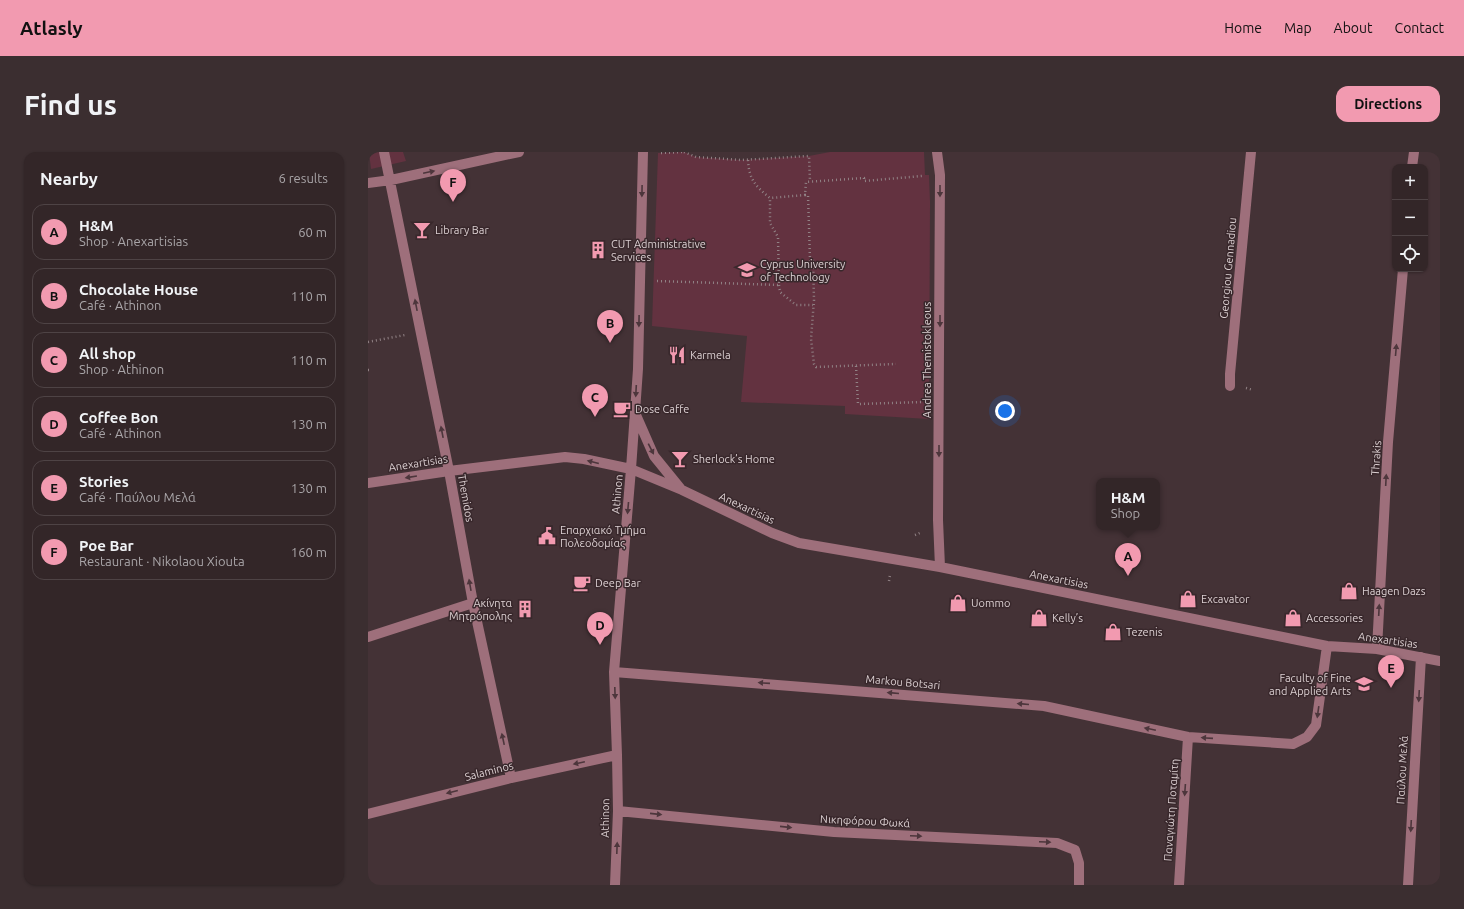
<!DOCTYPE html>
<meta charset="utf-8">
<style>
body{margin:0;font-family:Ubuntu,sans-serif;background:#3b2e30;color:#f1f3f6}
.controls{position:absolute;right:12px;top:12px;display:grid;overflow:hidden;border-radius:8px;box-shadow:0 1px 3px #0004}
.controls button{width:36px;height:36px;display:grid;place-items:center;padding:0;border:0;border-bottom:1px solid #4e4345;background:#332628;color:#f1f3f6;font:20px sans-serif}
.you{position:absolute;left:637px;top:259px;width:14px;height:14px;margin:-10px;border:3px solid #fff;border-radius:50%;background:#1a73e8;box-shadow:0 0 0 6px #1a73e833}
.badge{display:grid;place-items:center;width:26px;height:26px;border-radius:50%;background:#f29ab0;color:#111;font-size:13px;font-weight:700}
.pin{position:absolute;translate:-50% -33px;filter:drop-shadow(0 1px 2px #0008)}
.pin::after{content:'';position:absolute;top:21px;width:14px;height:12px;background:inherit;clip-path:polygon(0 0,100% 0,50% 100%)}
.popup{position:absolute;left:728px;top:326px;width:64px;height:52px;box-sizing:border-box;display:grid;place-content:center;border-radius:8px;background:#332628;filter:drop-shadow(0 1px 3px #0005);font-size:13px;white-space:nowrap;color:#a9a5a8}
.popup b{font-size:15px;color:#f1f3f6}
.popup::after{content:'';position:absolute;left:50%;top:100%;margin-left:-8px;border:8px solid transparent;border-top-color:#332628}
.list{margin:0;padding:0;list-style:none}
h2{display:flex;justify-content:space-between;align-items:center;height:52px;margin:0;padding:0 16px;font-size:17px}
h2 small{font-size:13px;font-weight:400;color:#a9a5a8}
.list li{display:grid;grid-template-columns:26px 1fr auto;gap:12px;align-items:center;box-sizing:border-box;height:56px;margin:0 8px 8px;padding:0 8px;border:1px solid #4e4345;border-radius:12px}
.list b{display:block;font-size:15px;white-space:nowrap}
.list p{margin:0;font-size:13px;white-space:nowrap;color:#a9a5a8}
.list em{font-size:13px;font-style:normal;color:#a9a5a8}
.icon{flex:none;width:22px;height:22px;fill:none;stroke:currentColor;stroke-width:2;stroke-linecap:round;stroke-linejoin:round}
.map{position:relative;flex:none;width:1072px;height:733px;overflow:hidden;border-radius:12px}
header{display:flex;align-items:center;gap:24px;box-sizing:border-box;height:56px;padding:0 20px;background:#f29ab0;color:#111}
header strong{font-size:19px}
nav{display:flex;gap:22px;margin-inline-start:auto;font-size:14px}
.intro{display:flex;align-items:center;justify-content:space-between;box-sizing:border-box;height:96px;padding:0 24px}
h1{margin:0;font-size:28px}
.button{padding:10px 18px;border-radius:12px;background:#f29ab0;color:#111;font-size:14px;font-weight:700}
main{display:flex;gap:24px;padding:0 24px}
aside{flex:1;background:#332628;border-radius:12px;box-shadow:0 1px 3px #0004}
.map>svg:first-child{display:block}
.green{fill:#633240}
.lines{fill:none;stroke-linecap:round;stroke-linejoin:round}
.path{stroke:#918285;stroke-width:2.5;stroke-dasharray:1 3;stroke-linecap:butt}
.minor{stroke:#9e6f7b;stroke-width:10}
.oneway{fill:#4d363c}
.labels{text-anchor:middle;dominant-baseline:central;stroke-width:3;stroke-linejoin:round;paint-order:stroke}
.poi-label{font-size:11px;fill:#dcd0d2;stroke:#39282c;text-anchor:start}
.street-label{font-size:11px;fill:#dcd0d2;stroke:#39282c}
</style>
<header>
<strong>Atlasly</strong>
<nav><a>Home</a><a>Map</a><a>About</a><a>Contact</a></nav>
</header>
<div class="intro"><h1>Find us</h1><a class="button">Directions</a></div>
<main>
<aside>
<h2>Nearby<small>6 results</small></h2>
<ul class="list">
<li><span class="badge">A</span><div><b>H&amp;M</b><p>Shop · Anexartisias</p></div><em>60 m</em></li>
<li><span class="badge">B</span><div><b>Chocolate House</b><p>Café · Athinon</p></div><em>110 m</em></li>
<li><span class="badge">C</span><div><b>All shop</b><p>Shop · Athinon</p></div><em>110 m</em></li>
<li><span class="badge">D</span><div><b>Coffee Bon</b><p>Café · Athinon</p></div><em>130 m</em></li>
<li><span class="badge">E</span><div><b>Stories</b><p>Café · Παύλου Μελά</p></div><em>130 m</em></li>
<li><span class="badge">F</span><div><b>Poe Bar</b><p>Restaurant · Nikolaou Xiouta</p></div><em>160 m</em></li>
</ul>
</aside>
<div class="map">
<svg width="1072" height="733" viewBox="0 0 1072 733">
<rect width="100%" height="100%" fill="#443236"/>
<path class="green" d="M 1,0 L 35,0 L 38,9 L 3,17 Z
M 316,0 L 328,5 L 373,8 L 441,4 L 462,0 L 556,0 L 557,23 L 561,23 L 562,50 L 561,267 L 477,262 L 477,254 L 373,250 L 379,184 L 284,174 L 290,1 Z"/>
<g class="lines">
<path class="path" d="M 316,0 L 328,5 L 373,8 L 441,4 L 442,29
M 293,1 L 315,0
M 380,8 C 381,27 387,34 402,46 L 437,43 L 438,30 L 496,26 L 496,29 L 554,24
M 437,43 L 440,43 L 442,108 L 445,107 L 446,148 L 443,187 L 446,212 L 448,215 L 528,212
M 411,128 L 446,126
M 289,129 L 411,133 L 410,85 L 402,71 L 402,46
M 411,133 L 412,140 L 428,153 L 445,153
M 0,190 L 37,183
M 488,214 L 490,252 L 554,250
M 0,218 L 2,218
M 878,236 L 885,238
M 547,383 L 554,380
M 521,429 L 522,423"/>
<path class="minor" d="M 16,0 L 81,319 L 105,451 L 143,626
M 569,0 L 572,23 L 570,368 L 572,415
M 1044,15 L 1046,0
M 0,31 L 23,28 L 151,0
M 862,234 L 862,222 L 883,0
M 268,263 L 286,304 L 312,336
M 0,331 L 81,319 L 197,305 L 216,307 L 263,317 L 314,338 L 404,381 L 431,391 L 572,415 L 959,494 L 1009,497 L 1072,509
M 0,485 L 105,451
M 1009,497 L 1020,290 L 1035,117
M 246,520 L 676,554 L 820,585 L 925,592 L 939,585 L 948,573 L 959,494
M 250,659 L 466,680 L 689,691 L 707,698 L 711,711 L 711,733
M 0,662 L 143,626 L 249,603
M 247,733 L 250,659 L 249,603 L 246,520 L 263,317 L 270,217 L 275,0
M 811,733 L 820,585
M 1040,733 L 1053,505"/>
</g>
<defs><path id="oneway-solid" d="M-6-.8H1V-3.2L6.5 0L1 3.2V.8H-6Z"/></defs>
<g class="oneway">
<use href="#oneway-solid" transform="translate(61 20) rotate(-12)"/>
<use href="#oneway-solid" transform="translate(274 39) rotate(91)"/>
<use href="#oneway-solid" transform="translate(572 39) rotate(90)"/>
<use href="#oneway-solid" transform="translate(48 153) rotate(-101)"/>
<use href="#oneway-solid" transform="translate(271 169) rotate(91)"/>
<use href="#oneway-solid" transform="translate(572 169) rotate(90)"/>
<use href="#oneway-solid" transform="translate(1028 198) rotate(-85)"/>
<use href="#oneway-solid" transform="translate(268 239) rotate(93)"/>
<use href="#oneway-solid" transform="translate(74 280) rotate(-101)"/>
<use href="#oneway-solid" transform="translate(283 297) rotate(63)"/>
<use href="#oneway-solid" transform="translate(571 299) rotate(90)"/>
<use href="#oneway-solid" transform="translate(225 310) rotate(-166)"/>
<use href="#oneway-solid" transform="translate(43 325) rotate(171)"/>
<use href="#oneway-solid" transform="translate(1018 328) rotate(-87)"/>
<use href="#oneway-solid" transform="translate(260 356) rotate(95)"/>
<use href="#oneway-solid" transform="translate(102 433) rotate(-100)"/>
<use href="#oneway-solid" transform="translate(1011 458) rotate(-87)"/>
<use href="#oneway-solid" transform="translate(396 531) rotate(-176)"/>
<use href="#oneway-solid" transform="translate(247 541) rotate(88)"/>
<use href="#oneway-solid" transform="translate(525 541) rotate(-175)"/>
<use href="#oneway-solid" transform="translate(1051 544) rotate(93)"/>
<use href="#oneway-solid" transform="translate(655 552) rotate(-175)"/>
<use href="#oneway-solid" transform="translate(950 560) rotate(98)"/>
<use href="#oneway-solid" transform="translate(782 577) rotate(-168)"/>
<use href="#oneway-solid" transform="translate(839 586) rotate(-176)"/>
<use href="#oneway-solid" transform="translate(135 587) rotate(-102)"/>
<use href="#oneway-solid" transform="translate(211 611) rotate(168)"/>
<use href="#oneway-solid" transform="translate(817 638) rotate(94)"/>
<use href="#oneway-solid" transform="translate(84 640) rotate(166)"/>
<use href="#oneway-solid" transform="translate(288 662) rotate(6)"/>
<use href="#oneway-solid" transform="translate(1043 674) rotate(93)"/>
<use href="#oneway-solid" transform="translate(418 675) rotate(6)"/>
<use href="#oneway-solid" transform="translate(548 684) rotate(3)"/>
<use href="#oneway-solid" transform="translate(677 690) rotate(3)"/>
<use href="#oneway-solid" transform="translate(249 696) rotate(-88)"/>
</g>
<defs>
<g id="bar-bare" transform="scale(1.38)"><path d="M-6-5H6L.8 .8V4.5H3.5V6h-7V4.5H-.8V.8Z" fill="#f29ab0" stroke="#39282c" stroke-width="2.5" paint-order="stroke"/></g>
<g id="building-bare" transform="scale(1.38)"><path d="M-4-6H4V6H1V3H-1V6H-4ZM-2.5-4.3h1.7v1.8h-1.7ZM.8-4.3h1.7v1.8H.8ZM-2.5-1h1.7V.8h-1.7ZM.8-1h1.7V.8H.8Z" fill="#f29ab0" stroke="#39282c" stroke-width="2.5" paint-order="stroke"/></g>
<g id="university-bare" transform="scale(1.38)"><path d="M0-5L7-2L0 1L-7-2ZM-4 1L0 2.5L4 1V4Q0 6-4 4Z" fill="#f29ab0" stroke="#39282c" stroke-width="2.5" paint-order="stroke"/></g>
<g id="restaurant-bare" transform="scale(1.38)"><path d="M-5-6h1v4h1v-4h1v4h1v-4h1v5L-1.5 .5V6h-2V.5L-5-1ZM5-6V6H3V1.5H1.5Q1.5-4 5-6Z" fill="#f29ab0" stroke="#39282c" stroke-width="2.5" paint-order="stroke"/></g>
<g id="cafe-bare" transform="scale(1.38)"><path d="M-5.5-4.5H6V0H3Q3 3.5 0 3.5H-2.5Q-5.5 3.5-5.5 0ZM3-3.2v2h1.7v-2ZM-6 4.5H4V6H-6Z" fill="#f29ab0" stroke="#39282c" stroke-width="2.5" paint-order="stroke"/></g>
<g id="civic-bare" transform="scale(1.38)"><path d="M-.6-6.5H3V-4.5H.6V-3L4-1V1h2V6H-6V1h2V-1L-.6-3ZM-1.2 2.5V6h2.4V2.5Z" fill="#f29ab0" stroke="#39282c" stroke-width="2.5" paint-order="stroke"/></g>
<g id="shop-bare" transform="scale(1.38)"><path d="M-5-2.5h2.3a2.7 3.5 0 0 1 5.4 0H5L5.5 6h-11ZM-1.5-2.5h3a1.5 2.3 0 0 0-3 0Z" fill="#f29ab0" stroke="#39282c" stroke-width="2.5" paint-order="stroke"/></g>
</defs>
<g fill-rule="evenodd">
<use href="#bar-bare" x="54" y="78"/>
<use href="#building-bare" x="230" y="98"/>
<use href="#university-bare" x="379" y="118"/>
<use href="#restaurant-bare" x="309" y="203"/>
<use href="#cafe-bare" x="254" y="257"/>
<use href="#bar-bare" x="312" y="307"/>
<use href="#civic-bare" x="179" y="384"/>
<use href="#cafe-bare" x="214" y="431"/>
<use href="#shop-bare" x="981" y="439"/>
<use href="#shop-bare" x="820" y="447"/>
<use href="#shop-bare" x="590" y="451"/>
<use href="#building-bare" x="157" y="457"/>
<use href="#shop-bare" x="671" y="466"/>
<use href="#shop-bare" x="925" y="466"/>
<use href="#shop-bare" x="745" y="480"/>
<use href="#university-bare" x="996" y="532"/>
</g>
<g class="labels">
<g class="poi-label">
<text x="67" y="78">Library Bar</text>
<text x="243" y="92">CUT Administrative<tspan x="243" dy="13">Services</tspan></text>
<text x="392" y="112">Cyprus University<tspan x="392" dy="13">of Technology</tspan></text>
<text x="322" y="203">Karmela</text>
<text x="267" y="257">Dose Caffe</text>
<text x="325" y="307">Sherlock’s Home</text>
<text x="192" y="378">Επαρχιακό Τμήμα<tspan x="192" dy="13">Πολεοδομίας</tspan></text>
<text x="227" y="431">Deep Bar</text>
<text x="994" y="439">Haagen Dazs</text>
<text x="833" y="447">Excavator</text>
<text x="144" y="451" text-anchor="end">Ακίνητα<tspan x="144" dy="13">Μητρόπολης</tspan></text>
<text x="603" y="451">Uommo</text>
<text x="684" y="466">Kelly’s</text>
<text x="938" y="466">Accessories</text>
<text x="758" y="480">Tezenis</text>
<text x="983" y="526" text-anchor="end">Faculty of Fine<tspan x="983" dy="13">and Applied Arts</tspan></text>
</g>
<g class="street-label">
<text transform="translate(860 116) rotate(-85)">Georgiou Gennadiou</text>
<text transform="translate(559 208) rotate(-90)">Andrea Themistokleous</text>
<text transform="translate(1008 306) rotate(-86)">Thrakis</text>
<text transform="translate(50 311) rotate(-9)">Anexartisias</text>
<text transform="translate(249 342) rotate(-85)">Athinon</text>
<text transform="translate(98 346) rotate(80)">Themidos</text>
<text transform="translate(379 356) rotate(25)">Anexartisias</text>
<text transform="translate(691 427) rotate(11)">Anexartisias</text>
<text transform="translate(1020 488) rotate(8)">Anexartisias</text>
<text transform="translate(535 530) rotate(5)">Markou Botsari</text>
<text transform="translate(1034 618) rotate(-87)">Παύλου Μελά</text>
<text transform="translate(121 619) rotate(-14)">Salaminos</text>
<text transform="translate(803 658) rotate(-86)">Παναγιώτη Ποταμίτη</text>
<text transform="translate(237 666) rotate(-89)">Athinon</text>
<text transform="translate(497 669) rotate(3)">Νικηφόρου Φωκά</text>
</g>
</g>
</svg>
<div class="controls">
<button>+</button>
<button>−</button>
<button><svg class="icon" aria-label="locate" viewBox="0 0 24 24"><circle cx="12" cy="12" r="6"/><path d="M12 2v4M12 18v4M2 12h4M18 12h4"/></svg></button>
</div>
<div class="you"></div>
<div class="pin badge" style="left:760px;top:424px">A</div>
<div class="popup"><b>H&amp;M</b>Shop</div>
<div class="pin badge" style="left:242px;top:191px">B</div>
<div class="pin badge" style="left:227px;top:265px">C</div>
<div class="pin badge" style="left:232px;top:493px">D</div>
<div class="pin badge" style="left:1023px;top:536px">E</div>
<div class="pin badge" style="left:85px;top:50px">F</div>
</div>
</main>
